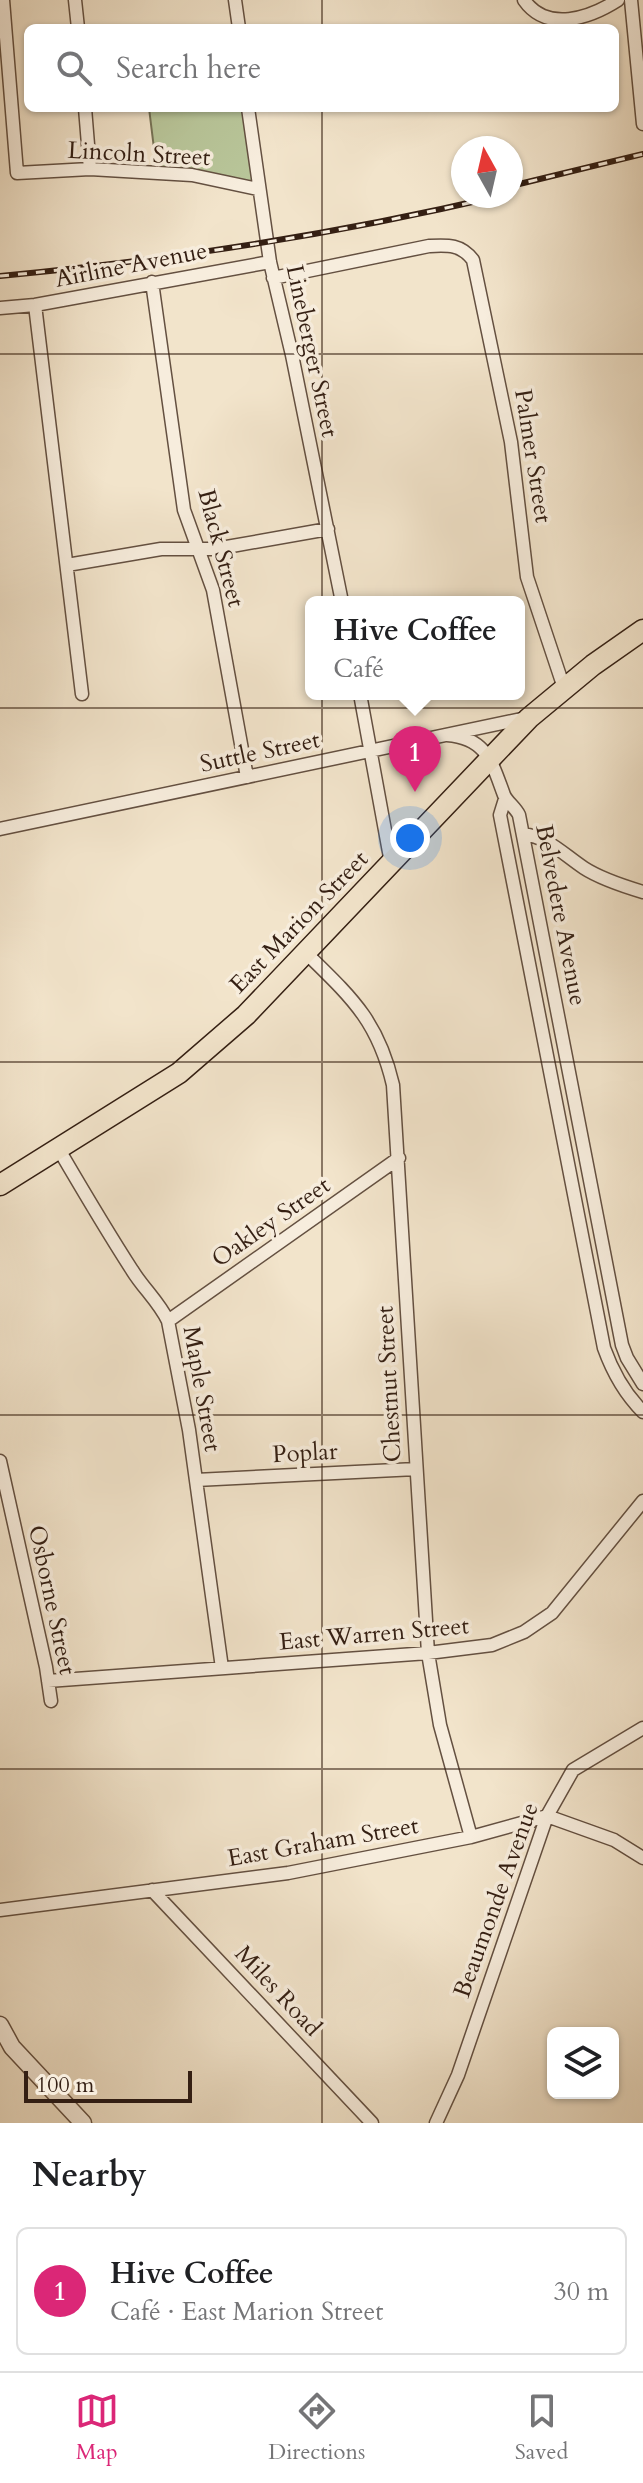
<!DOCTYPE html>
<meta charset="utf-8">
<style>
body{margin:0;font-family:Cardo,serif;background:#f6f6f6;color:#202124}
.controls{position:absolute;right:24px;bottom:24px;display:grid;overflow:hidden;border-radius:12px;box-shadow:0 2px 6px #0004}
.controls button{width:72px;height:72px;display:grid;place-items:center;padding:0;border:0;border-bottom:2px solid #e0e0e0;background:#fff;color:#202124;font:40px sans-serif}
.compass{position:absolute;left:451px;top:136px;width:72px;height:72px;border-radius:50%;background:#fff;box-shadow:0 2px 6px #0004;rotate:352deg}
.scale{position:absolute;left:24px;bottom:20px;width:168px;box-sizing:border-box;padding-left:8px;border:4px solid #341f13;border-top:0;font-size:22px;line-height:28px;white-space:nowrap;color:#341f13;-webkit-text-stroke:6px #f7eddd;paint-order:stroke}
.you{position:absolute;left:410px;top:838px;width:28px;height:28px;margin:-20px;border:6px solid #fff;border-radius:50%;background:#1a73e8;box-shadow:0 0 0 12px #1a73e833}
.badge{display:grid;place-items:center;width:52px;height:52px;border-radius:50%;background:#db2777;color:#fff;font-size:26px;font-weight:700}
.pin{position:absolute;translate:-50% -66px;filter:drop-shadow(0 2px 4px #0008)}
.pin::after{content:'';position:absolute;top:42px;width:28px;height:24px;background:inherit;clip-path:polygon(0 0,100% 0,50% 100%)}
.popup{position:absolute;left:305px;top:596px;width:220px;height:104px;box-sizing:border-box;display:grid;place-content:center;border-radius:12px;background:#fff;filter:drop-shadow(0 2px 6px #0005);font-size:26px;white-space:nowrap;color:#757577}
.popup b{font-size:30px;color:#202124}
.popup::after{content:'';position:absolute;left:50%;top:100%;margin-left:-16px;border:16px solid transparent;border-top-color:#fff}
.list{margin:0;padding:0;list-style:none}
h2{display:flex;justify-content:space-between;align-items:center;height:104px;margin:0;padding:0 32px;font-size:34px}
h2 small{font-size:26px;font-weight:400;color:#757577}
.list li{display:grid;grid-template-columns:52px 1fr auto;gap:24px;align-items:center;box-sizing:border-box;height:128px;margin:0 16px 16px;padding:0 16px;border:2px solid #e0e0e0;border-radius:12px}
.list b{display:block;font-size:30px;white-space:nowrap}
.list p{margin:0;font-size:26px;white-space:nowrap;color:#757577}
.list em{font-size:26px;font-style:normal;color:#757577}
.icon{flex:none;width:44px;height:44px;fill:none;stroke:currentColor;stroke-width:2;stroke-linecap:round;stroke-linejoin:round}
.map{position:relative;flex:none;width:643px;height:2123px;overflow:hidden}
.search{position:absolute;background:#fff;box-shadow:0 2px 6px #0004;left:24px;right:24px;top:24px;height:88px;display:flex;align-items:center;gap:20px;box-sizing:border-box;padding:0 28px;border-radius:12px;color:#757577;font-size:30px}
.sheet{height:248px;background:#fff}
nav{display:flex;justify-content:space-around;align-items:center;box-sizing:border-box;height:112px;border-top:2px solid #e0e0e0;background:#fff;font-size:22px;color:#757577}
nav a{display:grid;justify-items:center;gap:4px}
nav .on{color:#db2777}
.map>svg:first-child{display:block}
.green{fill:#b8c599;stroke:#767256;stroke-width:2}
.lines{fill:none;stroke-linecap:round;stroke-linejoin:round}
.minor-casing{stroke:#645041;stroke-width:15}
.tertiary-casing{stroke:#645041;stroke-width:19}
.primary-casing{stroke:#341f13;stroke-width:23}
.minor{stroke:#f7eddd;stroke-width:12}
.tertiary{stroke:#f7eddd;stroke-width:16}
.primary{stroke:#f2e4cb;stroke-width:20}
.rail-casing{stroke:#341f13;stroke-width:6}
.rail{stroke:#f7eddd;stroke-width:3;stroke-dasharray:9;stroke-linecap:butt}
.grid{fill:none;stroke:#341f13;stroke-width:2;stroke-opacity:0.55}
.labels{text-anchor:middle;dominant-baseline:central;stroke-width:7;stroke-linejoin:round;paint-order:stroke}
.street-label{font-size:24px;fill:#341f13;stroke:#f7eddd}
</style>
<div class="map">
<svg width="643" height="2123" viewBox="0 0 643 2123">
<rect width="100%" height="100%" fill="#f2e4cb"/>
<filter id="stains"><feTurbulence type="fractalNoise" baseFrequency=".0025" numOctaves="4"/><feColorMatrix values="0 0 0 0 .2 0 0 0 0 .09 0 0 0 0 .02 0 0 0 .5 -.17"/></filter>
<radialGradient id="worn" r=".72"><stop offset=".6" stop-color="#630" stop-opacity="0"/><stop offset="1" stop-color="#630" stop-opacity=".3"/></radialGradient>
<path class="green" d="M 149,108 L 248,108 L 258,189 L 157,173 Z"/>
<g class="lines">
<g class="minor-casing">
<path id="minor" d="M 3,0 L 17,173 L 90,169 L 192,175 L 258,189
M 75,0 L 78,28
M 235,0 L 239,28
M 524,0 C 547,33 590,18 618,0
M 631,0 L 643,124
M 85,108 L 90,169
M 248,108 L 270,262 L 292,355 L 342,602
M 273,278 L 429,246 C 448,245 461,244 473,260 L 511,442 L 527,577 L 564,688
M 152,282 L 184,510 L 213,590 L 247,777
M 35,305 L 82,694
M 0,308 L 35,305 L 270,262
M 67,565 L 161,549 L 215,549 L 328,529
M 360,694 L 391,863
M 447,735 C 487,738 492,763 504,795 C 507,802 515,807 519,815 L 622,1345 L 627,1358 L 643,1384
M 505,799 L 500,815 L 604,1348 C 613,1373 624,1393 643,1412
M 0,829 L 526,718
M 523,834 C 548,837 563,854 584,868 C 601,879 623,886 643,892
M 306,953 C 352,998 378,1021 393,1085 L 428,1653 L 440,1725 L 471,1837
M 58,1148 C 82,1189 106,1230 132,1270 C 143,1288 159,1302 168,1321 L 189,1430 L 222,1668
M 168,1321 L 399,1158
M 0,1461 L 46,1667 L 51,1701
M 196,1480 L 416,1469
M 48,1681 L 428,1653 L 492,1645 L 524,1632 L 552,1613 L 643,1501
M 152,1890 L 372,2123
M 0,1910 L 288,1873 L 471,1837 L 547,1816 L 614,1840 L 643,1858
M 436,2123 L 458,2075 L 547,1816 L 573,1770 L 643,1728"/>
</g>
<g class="tertiary-casing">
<path id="tertiary" d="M 0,2025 L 12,2047 L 83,2123"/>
</g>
<g class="primary-casing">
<path id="primary" d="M 0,1185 L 179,1073 L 246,1015 L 529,718 L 593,665 L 643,630"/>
</g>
<use href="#minor" class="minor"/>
<use href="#tertiary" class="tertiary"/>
<use href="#primary" class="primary"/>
<g class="rail-casing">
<path id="rail" d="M 511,186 L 643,154
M 0,276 C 170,260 333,235 499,196"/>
</g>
<use href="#rail" class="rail"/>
</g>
<path class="grid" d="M 322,0 L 322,28M 322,108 L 322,2123M 0,354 L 643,354M 0,708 L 643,708M 0,1062 L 643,1062M 0,1415 L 643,1415M 0,1769 L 643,1769"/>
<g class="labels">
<g class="street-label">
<text transform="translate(139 154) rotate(3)">Lincoln Street</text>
<text transform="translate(131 265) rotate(-11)">Airline Avenue</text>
<text transform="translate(312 351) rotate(78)">Lineberger Street</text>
<text transform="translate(533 456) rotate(81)">Palmer Street</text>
<text transform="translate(221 548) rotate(75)">Black Street</text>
<text transform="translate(260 752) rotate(-12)">Suttle Street</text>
<text transform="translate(561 915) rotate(79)">Belvedere Avenue</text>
<text transform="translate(299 922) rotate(-46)">East Marion Street</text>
<text transform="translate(271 1222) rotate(-35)">Oakley Street</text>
<text transform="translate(389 1384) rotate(-93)">Chestnut Street</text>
<text transform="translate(202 1389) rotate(80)">Maple Street</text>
<text transform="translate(305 1453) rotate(-3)">Poplar</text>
<text transform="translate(52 1600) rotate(78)">Osborne Street</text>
<text transform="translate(374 1634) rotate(-5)">East Warren Street</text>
<text transform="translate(323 1842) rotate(-10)">East Graham Street</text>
<text transform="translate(496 1900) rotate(-70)">Beaumonde Avenue</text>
<text transform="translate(278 1991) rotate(47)">Miles Road</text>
</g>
</g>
<rect width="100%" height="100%" filter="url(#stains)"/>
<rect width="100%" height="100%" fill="url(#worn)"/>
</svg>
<div class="controls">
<button><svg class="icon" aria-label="layers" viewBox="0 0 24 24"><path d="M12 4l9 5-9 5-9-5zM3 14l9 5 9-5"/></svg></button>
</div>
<svg class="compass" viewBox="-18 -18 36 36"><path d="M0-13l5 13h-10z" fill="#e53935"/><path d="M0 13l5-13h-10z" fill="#757577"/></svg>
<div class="scale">100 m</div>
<div class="you"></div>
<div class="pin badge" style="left:415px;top:792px">1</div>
<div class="popup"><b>Hive Coffee</b>Café</div>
<div class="search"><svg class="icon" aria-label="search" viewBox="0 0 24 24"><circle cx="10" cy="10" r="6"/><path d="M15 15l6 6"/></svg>Search here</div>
</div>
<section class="sheet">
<h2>Nearby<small></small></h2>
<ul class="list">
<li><span class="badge">1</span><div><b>Hive Coffee</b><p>Café · East Marion Street</p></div><em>30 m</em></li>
</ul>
</section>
<nav>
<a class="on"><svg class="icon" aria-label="map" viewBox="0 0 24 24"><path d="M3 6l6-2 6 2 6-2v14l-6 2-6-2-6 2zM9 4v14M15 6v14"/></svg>Map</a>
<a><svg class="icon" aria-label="directions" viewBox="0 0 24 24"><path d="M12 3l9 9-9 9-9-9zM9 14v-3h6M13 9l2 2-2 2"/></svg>Directions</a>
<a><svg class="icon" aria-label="saved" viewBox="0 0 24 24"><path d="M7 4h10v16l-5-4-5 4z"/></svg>Saved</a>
</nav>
